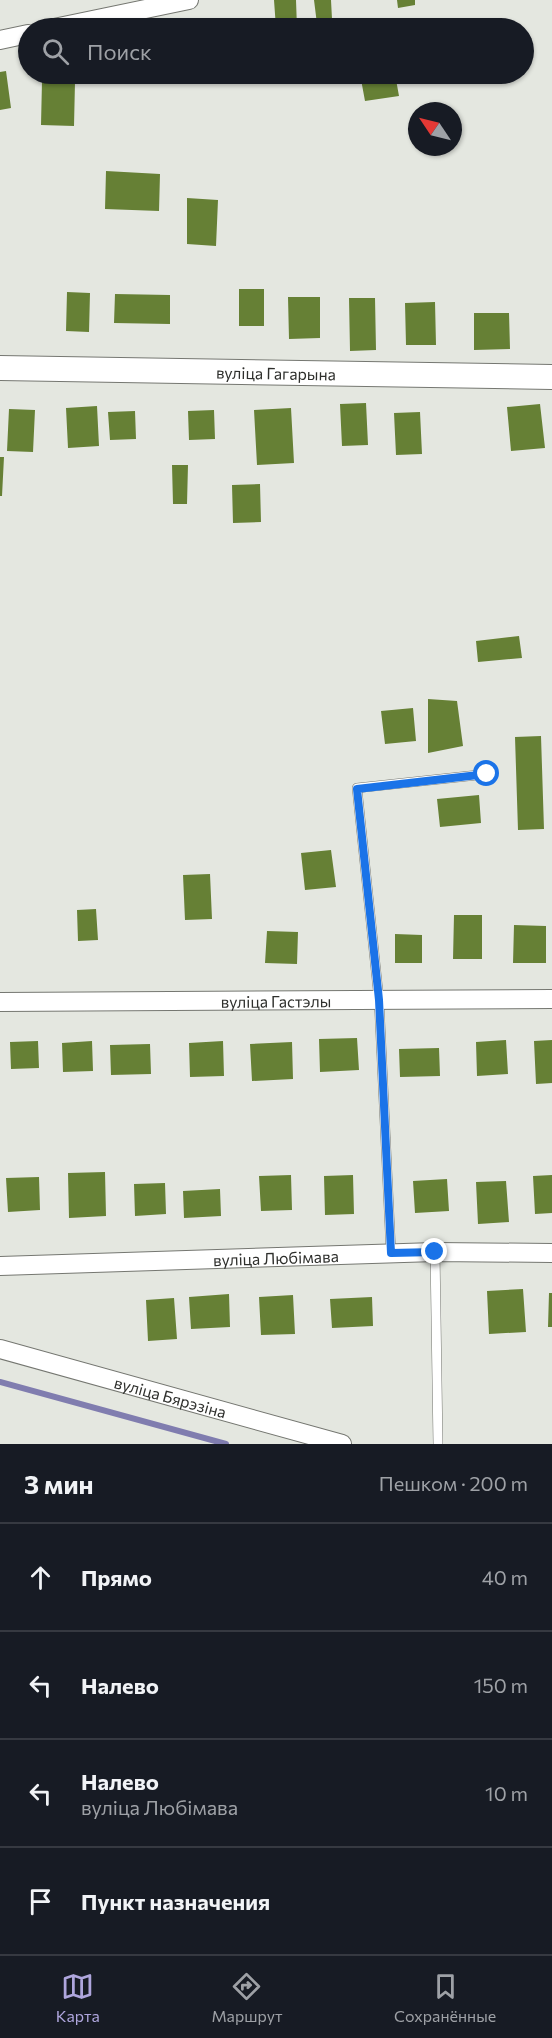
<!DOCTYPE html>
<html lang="ru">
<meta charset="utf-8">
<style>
body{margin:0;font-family:Commissioner,sans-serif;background:#242831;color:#f1f3f6}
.compass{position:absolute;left:408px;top:102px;width:54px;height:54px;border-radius:50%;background:#171b24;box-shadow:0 2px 4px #0004;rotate:305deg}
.stop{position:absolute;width:18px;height:18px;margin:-14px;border:4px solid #1a73e8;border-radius:50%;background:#fff}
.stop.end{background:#1a73e8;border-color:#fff;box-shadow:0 2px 6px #0008}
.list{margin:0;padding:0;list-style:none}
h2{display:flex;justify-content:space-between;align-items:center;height:78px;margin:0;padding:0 24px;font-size:26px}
h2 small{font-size:20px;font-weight:400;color:#9ea1a6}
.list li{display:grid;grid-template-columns:39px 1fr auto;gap:18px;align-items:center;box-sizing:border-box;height:108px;padding:0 24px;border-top:2px solid #363941}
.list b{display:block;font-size:22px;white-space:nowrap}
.list p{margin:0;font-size:20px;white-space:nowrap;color:#9ea1a6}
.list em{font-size:20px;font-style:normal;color:#9ea1a6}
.icon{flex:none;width:33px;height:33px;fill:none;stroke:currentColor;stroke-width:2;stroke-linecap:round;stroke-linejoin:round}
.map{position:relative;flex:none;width:552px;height:1444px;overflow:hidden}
.search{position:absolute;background:#171b24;box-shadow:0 2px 4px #0004;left:18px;right:18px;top:18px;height:66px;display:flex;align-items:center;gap:15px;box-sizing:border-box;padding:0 21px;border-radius:33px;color:#9ea1a6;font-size:22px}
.sheet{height:510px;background:#171b24}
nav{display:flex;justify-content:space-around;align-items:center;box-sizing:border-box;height:84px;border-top:2px solid #363941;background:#171b24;font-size:16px;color:#9ea1a6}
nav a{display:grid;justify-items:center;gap:3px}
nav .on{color:#afa6dd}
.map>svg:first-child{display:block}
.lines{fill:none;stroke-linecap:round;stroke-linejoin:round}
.stream{stroke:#807daf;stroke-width:6}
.building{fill:#668035}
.service-casing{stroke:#757771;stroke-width:10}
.minor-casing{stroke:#757771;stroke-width:20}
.tertiary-casing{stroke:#757771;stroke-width:26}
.service{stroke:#fff;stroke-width:9}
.minor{stroke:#fff;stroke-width:18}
.tertiary{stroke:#fff;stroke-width:24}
.route{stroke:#1a73e8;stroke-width:8}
.labels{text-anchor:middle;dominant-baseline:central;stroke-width:5;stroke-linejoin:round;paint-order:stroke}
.street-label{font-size:16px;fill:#2e2f2c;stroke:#f2f4ee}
</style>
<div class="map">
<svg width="552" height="1444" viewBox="0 0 552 1444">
<rect width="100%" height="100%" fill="#e4e7e0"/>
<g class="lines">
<path class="stream" d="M 0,1382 L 226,1444"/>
</g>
<path class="building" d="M 274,0 L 296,0 L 297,28 L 276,28 Z
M 314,0 L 331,0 L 332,19 L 317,24 Z
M 397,0 L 415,0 L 415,5 L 398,8 Z
M 6,71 L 11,108 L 0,110 L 0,72 Z
M 360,74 L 395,74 L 399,96 L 365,101 Z
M 42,81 L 75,82 L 74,126 L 41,125 Z
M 106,171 L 160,174 L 159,211 L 105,209 Z
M 187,198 L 218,200 L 216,246 L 187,244 Z
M 239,289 L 264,289 L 264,326 L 239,326 Z
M 67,292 L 90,293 L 89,332 L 66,331 Z
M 115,294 L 170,295 L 170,324 L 114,323 Z
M 288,297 L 320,297 L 320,338 L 289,339 Z
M 349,298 L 375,298 L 376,350 L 350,351 Z
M 435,302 L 436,345 L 406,345 L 405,303 Z
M 474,313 L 509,313 L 510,349 L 474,350 Z
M 366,403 L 368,445 L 342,446 L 340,404 Z
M 540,404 L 545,448 L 511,451 L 507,407 Z
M 97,406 L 99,446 L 68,448 L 66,408 Z
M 291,408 L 294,463 L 257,465 L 254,410 Z
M 9,409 L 35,410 L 33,452 L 7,451 Z
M 214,410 L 215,439 L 189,440 L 188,411 Z
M 135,411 L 136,439 L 110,440 L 108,412 Z
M 420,412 L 422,454 L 396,455 L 394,413 Z
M 0,457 L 4,457 L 2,496 L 0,496 Z
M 172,465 L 188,465 L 187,504 L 173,504 Z
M 260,484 L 261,522 L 233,523 L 232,485 Z
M 519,636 L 522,658 L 478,662 L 476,641 Z
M 428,699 L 457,701 L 463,746 L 428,753 Z
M 413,708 L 416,741 L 385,744 L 381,711 Z
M 541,736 L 544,829 L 518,830 L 515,737 Z
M 479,795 L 481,823 L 440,827 L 437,799 Z
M 331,850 L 336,887 L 305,890 L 301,853 Z
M 210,874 L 212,919 L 185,920 L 183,875 Z
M 96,909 L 98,940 L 78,941 L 77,910 Z
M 454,915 L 482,915 L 482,959 L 453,959 Z
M 514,925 L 546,926 L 546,963 L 513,963 Z
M 267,931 L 298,932 L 297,964 L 265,963 Z
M 395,934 L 422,935 L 422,963 L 395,963 Z
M 357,1038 L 359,1070 L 320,1072 L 319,1039 Z
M 506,1040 L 508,1074 L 477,1076 L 476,1042 Z
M 552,1040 L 552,1083 L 536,1084 L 534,1041 Z
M 38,1041 L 39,1068 L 11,1069 L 10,1042 Z
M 92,1041 L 93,1071 L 63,1072 L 62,1043 Z
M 223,1041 L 224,1076 L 190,1077 L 189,1043 Z
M 292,1042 L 293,1079 L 252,1081 L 250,1044 Z
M 150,1044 L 151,1074 L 111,1075 L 110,1045 Z
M 439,1048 L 440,1076 L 400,1077 L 399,1049 Z
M 105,1172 L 106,1216 L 69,1218 L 68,1173 Z
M 291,1175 L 292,1210 L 261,1211 L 259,1176 Z
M 353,1175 L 354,1214 L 325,1215 L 324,1176 Z
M 552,1175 L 552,1213 L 535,1214 L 533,1176 Z
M 39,1177 L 40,1210 L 8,1212 L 6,1178 Z
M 447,1179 L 449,1211 L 415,1213 L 413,1181 Z
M 506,1181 L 509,1222 L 478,1224 L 476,1182 Z
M 165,1183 L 166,1214 L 135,1216 L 134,1184 Z
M 220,1189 L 221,1216 L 184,1218 L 183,1191 Z
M 523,1289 L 526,1332 L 489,1334 L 487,1291 Z
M 549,1293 L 552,1293 L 552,1327 L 548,1327 Z
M 229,1294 L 230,1327 L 191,1329 L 189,1297 Z
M 293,1295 L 295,1334 L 261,1335 L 259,1297 Z
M 372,1297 L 373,1326 L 332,1328 L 330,1299 Z
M 174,1298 L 177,1339 L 148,1341 L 146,1300 Z"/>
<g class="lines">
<g class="service-casing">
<path id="service" d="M 435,1252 L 438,1444
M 391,1253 L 379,1000 L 357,788 L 487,774"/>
</g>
<g class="minor-casing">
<g id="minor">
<path d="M 54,28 L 189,0"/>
<path d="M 0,40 L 28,34"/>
<path id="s1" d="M 0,1002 L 552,999"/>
<path id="s2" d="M 0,1266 L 435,1252 L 552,1253"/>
<path id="s3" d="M 0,1349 L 342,1444"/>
</g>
</g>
<g class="tertiary-casing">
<g id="tertiary">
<path id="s4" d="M 0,368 L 552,377"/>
</g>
</g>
<use href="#service" class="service"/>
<use href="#minor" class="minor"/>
<use href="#tertiary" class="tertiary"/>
</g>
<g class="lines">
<path class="route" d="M 435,1252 L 391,1253 L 379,1000 L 357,789 L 487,774"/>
</g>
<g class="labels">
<g class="street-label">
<text stroke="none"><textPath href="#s4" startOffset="276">вуліца Гагарына</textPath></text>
<text stroke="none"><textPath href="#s1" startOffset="276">вуліца Гастэлы</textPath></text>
<text stroke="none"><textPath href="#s2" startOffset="276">вуліца Любімава</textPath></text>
<text stroke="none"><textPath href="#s3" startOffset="177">вуліца Бярэзіна</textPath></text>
</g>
</g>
</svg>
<svg class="compass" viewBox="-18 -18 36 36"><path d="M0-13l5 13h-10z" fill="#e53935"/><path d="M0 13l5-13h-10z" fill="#9ea1a6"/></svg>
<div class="stop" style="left:487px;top:774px"></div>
<div class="stop end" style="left:435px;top:1252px"></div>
<div class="search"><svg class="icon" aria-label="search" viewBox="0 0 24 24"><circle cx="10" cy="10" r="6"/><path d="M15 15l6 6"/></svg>Поиск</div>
</div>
<section class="sheet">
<h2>3 мин<small>Пешком · 200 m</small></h2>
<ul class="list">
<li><svg class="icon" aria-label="ahead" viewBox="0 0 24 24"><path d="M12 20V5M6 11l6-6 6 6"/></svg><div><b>Прямо</b></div><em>40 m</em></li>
<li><svg class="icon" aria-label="left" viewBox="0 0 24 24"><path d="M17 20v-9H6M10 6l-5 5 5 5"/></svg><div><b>Налево</b></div><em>150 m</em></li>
<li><svg class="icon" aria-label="left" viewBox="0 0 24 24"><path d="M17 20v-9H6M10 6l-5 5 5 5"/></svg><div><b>Налево</b><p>вуліца Любімава</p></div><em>10 m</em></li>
<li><svg class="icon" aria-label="arrive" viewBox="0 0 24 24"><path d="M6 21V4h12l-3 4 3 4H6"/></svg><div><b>Пункт назначения</b></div></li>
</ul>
</section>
<nav>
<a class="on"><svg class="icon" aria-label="map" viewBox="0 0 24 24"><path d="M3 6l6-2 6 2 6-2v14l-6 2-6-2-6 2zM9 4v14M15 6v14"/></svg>Карта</a>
<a><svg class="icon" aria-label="directions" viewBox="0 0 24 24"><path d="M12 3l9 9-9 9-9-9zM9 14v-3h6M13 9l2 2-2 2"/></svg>Маршрут</a>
<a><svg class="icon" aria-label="saved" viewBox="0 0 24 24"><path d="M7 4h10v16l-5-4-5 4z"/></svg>Сохранённые</a>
</nav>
